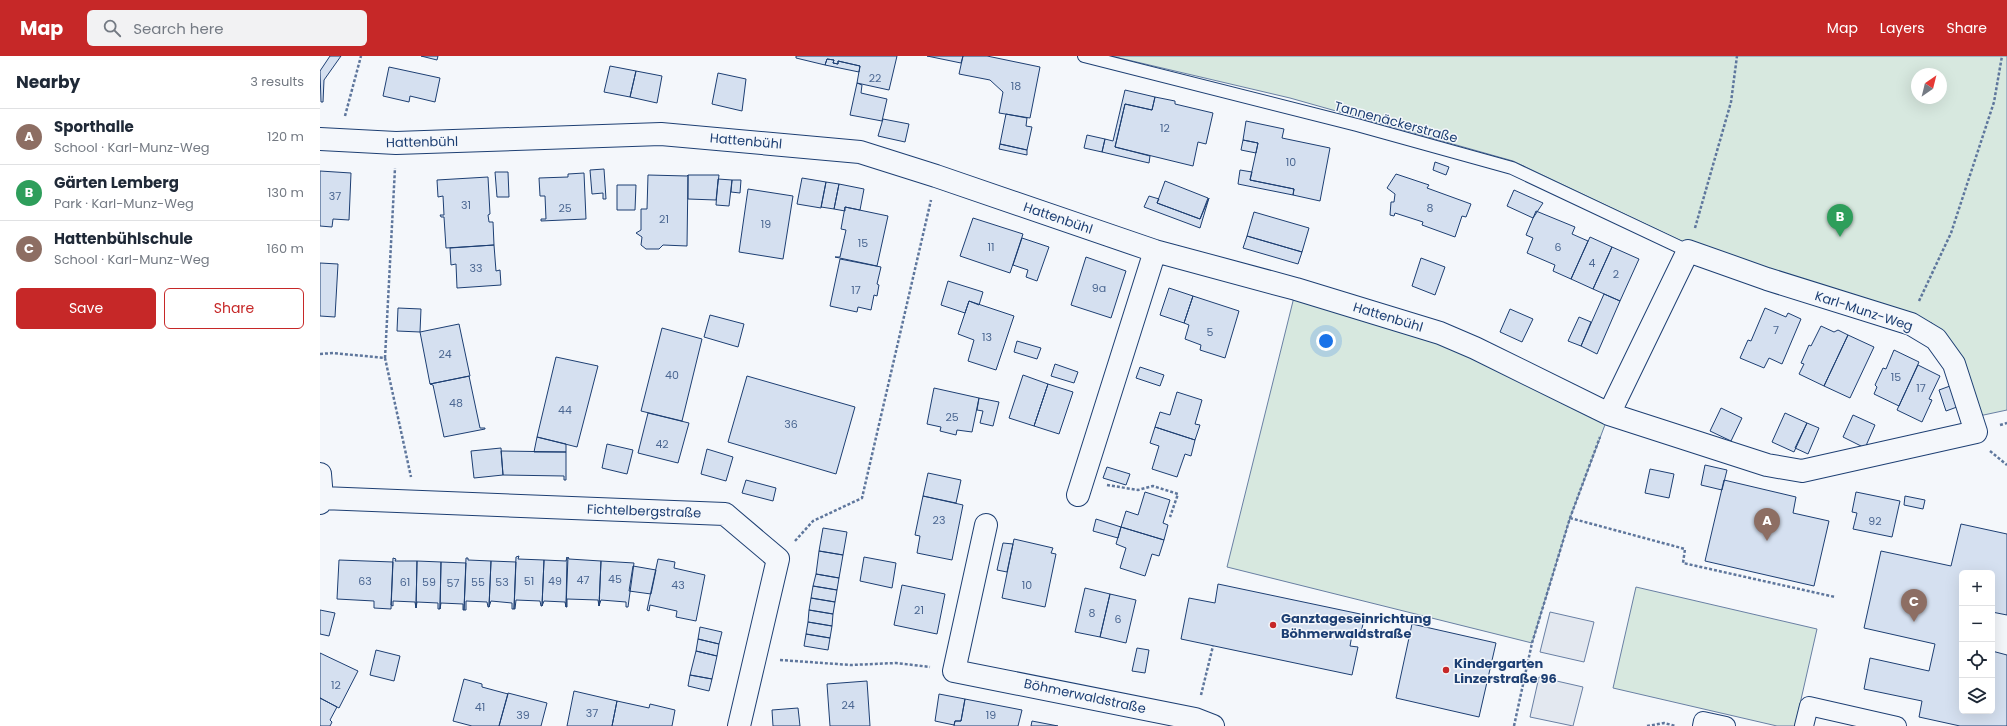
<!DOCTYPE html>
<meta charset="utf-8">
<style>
body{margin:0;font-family:Poppins,sans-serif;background:#f2f2f3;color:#1f2937}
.controls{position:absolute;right:12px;bottom:12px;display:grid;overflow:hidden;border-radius:6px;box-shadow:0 4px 16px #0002}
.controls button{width:36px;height:36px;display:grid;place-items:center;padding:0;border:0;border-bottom:1px solid #e0e1e3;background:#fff;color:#1f2937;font:20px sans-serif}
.compass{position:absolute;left:1591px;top:12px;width:36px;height:36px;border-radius:50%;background:#fff;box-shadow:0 4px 16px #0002;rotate:35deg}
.you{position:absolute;left:1006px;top:285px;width:14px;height:14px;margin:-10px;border:3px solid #fff;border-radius:50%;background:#1a73e8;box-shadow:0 0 0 6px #1a73e833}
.badge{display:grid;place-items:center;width:26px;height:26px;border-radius:50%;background:#c62828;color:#fff;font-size:13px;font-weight:700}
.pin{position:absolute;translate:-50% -33px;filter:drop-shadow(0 1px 2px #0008)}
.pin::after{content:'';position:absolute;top:21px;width:14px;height:12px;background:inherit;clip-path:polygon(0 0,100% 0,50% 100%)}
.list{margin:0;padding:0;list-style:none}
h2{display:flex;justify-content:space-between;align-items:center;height:52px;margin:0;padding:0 16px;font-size:17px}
h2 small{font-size:13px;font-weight:400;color:#747a83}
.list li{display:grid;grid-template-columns:26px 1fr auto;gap:12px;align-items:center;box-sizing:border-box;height:56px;padding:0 16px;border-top:1px solid #e0e1e3}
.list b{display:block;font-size:15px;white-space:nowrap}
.list p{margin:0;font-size:13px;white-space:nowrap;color:#747a83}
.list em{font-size:13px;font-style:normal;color:#747a83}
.actions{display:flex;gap:8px;padding:12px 16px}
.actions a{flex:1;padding:9px 0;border:1px solid #c62828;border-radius:6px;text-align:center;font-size:14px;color:#c62828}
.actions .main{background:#c62828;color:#fff}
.icon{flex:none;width:22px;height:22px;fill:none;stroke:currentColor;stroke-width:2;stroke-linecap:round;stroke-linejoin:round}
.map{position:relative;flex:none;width:1687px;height:670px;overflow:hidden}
header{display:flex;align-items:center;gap:24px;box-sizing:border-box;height:56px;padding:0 20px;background:#c62828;color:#fff}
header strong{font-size:19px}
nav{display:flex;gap:22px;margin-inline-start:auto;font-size:14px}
.search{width:280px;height:36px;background:#f2f2f3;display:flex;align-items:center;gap:10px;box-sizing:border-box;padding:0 14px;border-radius:6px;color:#747a83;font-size:15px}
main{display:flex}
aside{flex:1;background:#fff}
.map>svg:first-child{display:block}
.green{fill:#d7e8df;stroke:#687fa3;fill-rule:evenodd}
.parking{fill:#e3e8f0;stroke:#687fa3}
.building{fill:#d5e0f0;stroke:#1d3f73}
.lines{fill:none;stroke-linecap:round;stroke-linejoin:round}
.service-casing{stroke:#1d3f73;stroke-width:14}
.pedestrian-casing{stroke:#1d3f73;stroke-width:20}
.minor-casing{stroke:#1d3f73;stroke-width:24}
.path{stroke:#5e769c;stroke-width:2.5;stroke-dasharray:3 2;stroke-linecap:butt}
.service{stroke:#f4f7fb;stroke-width:12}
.pedestrian{stroke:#f4f7fb;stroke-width:18}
.minor{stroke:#f4f7fb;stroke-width:22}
.poi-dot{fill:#c62828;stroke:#f4f7fb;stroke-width:1.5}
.labels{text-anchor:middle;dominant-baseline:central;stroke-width:3;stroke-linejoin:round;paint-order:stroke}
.number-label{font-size:11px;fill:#4b6792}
.street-label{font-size:13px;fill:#1d3f73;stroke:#f4f7fb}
.poi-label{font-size:13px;font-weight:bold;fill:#1d3f73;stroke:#f4f7fb;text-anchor:start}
</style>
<header>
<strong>Map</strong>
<div class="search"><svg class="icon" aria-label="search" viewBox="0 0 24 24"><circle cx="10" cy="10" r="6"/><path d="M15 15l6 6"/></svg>Search here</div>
<nav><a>Map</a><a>Layers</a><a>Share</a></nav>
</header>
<main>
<aside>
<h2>Nearby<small>3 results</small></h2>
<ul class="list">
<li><span class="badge" style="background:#8d6e63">A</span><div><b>Sporthalle</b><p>School · Karl-Munz-Weg</p></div><em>120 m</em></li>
<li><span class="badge" style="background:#2e9e5b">B</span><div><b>Gärten Lemberg</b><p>Park · Karl-Munz-Weg</p></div><em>130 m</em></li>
<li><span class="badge" style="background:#8d6e63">C</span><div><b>Hattenbühlschule</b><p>School · Karl-Munz-Weg</p></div><em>160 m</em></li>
</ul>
<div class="actions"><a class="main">Save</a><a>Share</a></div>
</aside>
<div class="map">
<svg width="1687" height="670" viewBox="0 0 1687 670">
<rect width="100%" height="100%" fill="#f4f7fb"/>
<path class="green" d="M 791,0 L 1687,0 L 1687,354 L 1659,360 L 1631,289 L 1612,267 L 1378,193 L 1193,105 L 970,42 ZM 1597,18 L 1621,18 L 1621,42 L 1597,42 Z
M 976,233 L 1120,277 L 1289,358 L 1250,462 L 1212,587 L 907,511 Z
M 1316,531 L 1497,573 L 1475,670 L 1457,670 L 1293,632 Z"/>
<path class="parking" d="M 1230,556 L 1274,566 L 1264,606 L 1220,596 Z
M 1219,621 L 1263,631 L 1253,670 L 1210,661 Z"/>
<path class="building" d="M 10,0 L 21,0 L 4,24 L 3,46 L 1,46 L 0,15 Z
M 101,0 L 118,0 L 117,4 Z
M 476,0 L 577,0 L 569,34 L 537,27 L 540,10 L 518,5 L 518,8 L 513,7 L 514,4 L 507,3 L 505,9 L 476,2 Z
M 607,0 L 643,0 L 641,7 Z
M 643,0 L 667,0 L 720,11 L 710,62 L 679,57 L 683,36 L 670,24 L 639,18 Z
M 507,3 L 514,4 L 513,7 L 518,8 L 518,5 L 540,10 L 539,16 L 505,9 Z
M 290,10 L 316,15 L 310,41 L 284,36 Z
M 69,11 L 120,22 L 115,46 L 90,40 L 89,46 L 63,40 Z
M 316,15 L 342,20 L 337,47 L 310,41 Z
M 398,17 L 426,23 L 422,55 L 392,48 Z
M 537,27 L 542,29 L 541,37 L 567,43 L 562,65 L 530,59 Z
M 805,34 L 835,41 L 832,54 L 805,48 L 795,91 L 830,100 L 829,107 L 782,96 L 785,83 L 793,85 Z
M 835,41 L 855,45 L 855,48 L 893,57 L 886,88 L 878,86 L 873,110 L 795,91 L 805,48 L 832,54 Z
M 686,58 L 707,62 L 706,70 L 712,71 L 707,94 L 680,88 Z
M 563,63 L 589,68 L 585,86 L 558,80 Z
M 926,65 L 964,73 L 962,82 L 1010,92 L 1000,145 L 973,139 L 974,133 L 930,124 L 938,87 L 923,84 Z
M 767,79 L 785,83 L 782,96 L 764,92 Z
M 923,84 L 938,87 L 936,97 L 921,94 Z
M 680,88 L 707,94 L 707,99 L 679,93 Z
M 1115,106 L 1129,111 L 1126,119 L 1113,114 Z
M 284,113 L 286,143 L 283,143 L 283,137 L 272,138 L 270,114 Z
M 920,114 L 932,116 L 930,124 L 974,133 L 973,139 L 918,128 Z
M 0,115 L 31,117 L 29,164 L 13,163 L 12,171 L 0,170 Z
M 175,116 L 188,116 L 189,141 L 177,141 Z
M 264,117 L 266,163 L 221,165 L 221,163 L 226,163 L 225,140 L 220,140 L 219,122 L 248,121 L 248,118 Z
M 1076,118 L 1109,129 L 1107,132 L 1151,148 L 1146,161 L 1142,160 L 1135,181 L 1102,169 L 1103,166 L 1075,157 L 1074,160 L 1070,159 L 1071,146 L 1074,146 L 1075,138 L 1067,132 Z
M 328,119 L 367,120 L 368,119 L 367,190 L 343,189 L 339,193 L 326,193 L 321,189 L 322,181 L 316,177 L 321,174 L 321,153 L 327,153 Z
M 368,119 L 399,119 L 396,144 L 368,143 Z
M 168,121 L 170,158 L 168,159 L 169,166 L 173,166 L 174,189 L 126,192 L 124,161 L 121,161 L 120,159 L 124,159 L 123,140 L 118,141 L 117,124 Z
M 482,122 L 506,126 L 501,152 L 477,148 Z
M 398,123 L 412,124 L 409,150 L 396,149 Z
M 412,124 L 421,124 L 420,137 L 411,136 Z
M 845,125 L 888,142 L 880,163 L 837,147 Z
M 506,126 L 519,128 L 514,153 L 501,151 Z
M 519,128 L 544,133 L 540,154 L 525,151 L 525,155 L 514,153 Z
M 297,129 L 316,129 L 315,154 L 297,154 Z
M 428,133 L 473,140 L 463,203 L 419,196 Z
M 1194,134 L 1223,147 L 1213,162 L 1187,150 Z
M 829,140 L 839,143 L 837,147 L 880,163 L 889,142 L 880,172 L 824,151 Z
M 525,151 L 568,160 L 557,210 L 515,201 L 520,201 L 526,174 L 521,173 Z
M 1216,155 L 1255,171 L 1252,178 L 1268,185 L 1251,223 L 1233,215 L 1235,209 L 1207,197 L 1213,182 L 1206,179 Z
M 934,156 L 989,172 L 982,196 L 927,180 Z
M 653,162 L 703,178 L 690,217 L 640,200 Z
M 927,180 L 982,196 L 978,208 L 923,192 Z
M 1270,181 L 1292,191 L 1273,233 L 1251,223 Z
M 702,182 L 729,191 L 717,225 L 706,221 L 708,214 L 693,209 Z
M 174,189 L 176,215 L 180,214 L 181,229 L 137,232 L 136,208 L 131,209 L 130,192 Z
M 1292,191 L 1319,203 L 1300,245 L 1273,233 Z
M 766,201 L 806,215 L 791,262 L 751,249 Z
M 1101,202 L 1125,211 L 1115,239 L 1092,230 Z
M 520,203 L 561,211 L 557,228 L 559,229 L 557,240 L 554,239 L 551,254 L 538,251 L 537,256 L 510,250 Z
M 0,207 L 18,208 L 15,261 L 0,260 Z
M 628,225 L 663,236 L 659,249 L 649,245 L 645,257 L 621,249 Z
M 849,232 L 873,240 L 864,267 L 840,259 Z
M 1284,238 L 1300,245 L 1277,298 L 1261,290 Z
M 873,240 L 919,255 L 905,302 L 880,294 L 881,289 L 865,283 L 869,269 L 864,267 Z
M 649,245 L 694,260 L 676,314 L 648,305 L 654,284 L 638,278 Z
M 78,252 L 101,253 L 100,276 L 77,275 Z
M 1445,252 L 1466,261 L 1468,257 L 1481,263 L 1462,308 L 1449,302 L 1444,312 L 1420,302 L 1428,284 L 1431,285 Z
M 1190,253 L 1213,263 L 1202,286 L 1180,276 Z
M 390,259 L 424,268 L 418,291 L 384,281 Z
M 1259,261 L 1271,266 L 1261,290 L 1248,285 Z
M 139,268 L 150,320 L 110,328 L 100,276 Z
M 1501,270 L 1514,276 L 1518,274 L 1528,279 L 1504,330 L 1479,318 L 1484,308 L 1481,307 L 1489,289 L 1491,290 Z
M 342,272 L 382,283 L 362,365 L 321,355 Z
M 1528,279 L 1554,291 L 1530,342 L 1504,330 Z
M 697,285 L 721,292 L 717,303 L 694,296 Z
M 1574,294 L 1599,306 L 1579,350 L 1554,338 L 1557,331 L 1555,329 L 1563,312 L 1566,313 Z
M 236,301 L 278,310 L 257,391 L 217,381 Z
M 735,308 L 758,316 L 754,327 L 731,320 Z
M 1598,309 L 1620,320 L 1609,343 L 1612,344 L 1602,366 L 1577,354 Z
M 820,311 L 844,319 L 840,330 L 816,322 Z
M 703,319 L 728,328 L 714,370 L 689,362 Z
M 149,320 L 160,372 L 165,372 L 165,373 L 124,381 L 113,329 L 110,328 Z
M 427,320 L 535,351 L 516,418 L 408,386 Z
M 728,328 L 753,336 L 739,378 L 714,370 Z
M 1630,330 L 1637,351 L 1626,355 L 1619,334 Z
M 614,332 L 659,342 L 652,376 L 637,374 L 636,379 L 620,375 L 621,371 L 607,368 Z
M 857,336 L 882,344 L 875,368 L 880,369 L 875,384 L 835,371 L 840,356 L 850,359 Z
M 659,342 L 679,346 L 673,370 L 660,367 L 663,355 L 657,354 Z
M 1401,352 L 1422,362 L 1411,385 L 1390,375 Z
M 328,357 L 369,367 L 358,407 L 318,397 Z
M 1465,357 L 1487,367 L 1474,396 L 1452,386 Z
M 1533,359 L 1555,369 L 1545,392 L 1523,381 Z
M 1487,367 L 1499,372 L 1488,398 L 1475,392 Z
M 835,371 L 875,384 L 871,400 L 865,398 L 857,421 L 832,413 L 839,390 L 830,387 Z
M 217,381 L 246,388 L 246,396 L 214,396 Z
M 287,388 L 313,394 L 307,418 L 282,412 Z
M 181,392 L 183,419 L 154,422 L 151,395 Z
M 387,393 L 413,401 L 406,425 L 381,418 Z
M 181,395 L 246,396 L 246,424 L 244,424 L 244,420 L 183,419 Z
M 1385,409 L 1407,414 L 1402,434 L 1381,429 Z
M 787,411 L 810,418 L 806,429 L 783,422 Z
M 1330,413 L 1354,418 L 1349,442 L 1325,437 Z
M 608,417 L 641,424 L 636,447 L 603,440 Z
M 426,424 L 456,432 L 453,445 L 422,437 Z
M 1404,424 L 1476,441 L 1473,457 L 1509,465 L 1494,530 L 1385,505 Z
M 825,436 L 850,444 L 843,467 L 848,469 L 844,484 L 801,471 L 806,455 L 818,459 Z
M 1536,436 L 1580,445 L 1572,481 L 1533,473 L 1537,457 L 1532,456 Z
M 603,440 L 643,449 L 632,504 L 597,497 L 600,480 L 595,479 Z
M 1585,440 L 1605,444 L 1603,453 L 1584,449 Z
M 776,463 L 801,471 L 798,482 L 773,475 Z
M 1641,468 L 1687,478 L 1687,559 L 1672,556 L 1672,517 L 1642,517 L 1642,655 L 1672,655 L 1672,595 L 1687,599 L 1687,670 L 1640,670 L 1599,661 L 1602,645 L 1544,633 L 1550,602 L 1609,615 L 1615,588 L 1544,572 L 1561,495 L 1631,510 Z
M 801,471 L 844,484 L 839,500 L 832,498 L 825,520 L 800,512 L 806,492 L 796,488 Z
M 503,472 L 527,476 L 523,499 L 499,495 Z
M 694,483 L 733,492 L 731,497 L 736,498 L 725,551 L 682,542 Z
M 683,487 L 693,488 L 687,516 L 677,514 Z
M 499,495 L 523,499 L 519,522 L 496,518 Z
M 199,500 L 198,503 L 224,504 L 222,550 L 221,550 L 220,545 L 196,544 L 195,553 L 194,553 L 196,501 Z
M 247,501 L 246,551 L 245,546 L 224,545 L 222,550 L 224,504 L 246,505 Z
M 248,501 L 249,503 L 281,505 L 279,550 L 278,544 L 247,543 L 247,551 L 246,551 Z
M 544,501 L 576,507 L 572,532 L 540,525 Z
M 73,502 L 76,503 L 75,505 L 97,505 L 96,552 L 95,546 L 73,545 L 73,550 L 71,549 Z
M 146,502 L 148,502 L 148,504 L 171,505 L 169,551 L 168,551 L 167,546 L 146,545 L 146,554 L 144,554 Z
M 338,503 L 355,506 L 354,512 L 385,519 L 376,565 L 356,561 L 357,555 L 330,549 L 329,555 L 327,554 Z
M 19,504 L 73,506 L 71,553 L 54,552 L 54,545 L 17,543 Z
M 97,505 L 121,506 L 120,553 L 118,553 L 118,547 L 97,546 L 96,552 Z
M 171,505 L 196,506 L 194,553 L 192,553 L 192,547 L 171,545 L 169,551 Z
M 281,505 L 314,507 L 308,551 L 306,551 L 306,546 L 281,544 L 279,550 Z
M 121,506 L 146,507 L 144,554 L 143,554 L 143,548 L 121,547 L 120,553 Z
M 313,510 L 336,514 L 331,538 L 309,535 Z
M 496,518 L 519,522 L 517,534 L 493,530 Z
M 898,528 L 1045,559 L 1040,581 L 1032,579 L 1030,590 L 1038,591 L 1032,619 L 861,583 L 869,542 L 895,547 Z
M 582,529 L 625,538 L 617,578 L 574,569 Z
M 493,530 L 517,534 L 515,546 L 491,542 Z
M 765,532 L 790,538 L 780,581 L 755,576 Z
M 790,538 L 816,544 L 806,587 L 780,581 Z
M 491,542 L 515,546 L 513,558 L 489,554 Z
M 0,554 L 15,557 L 9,580 L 0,578 Z
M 489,554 L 513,558 L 512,570 L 488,566 Z
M 488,566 L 512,570 L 510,582 L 486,578 Z
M 1092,568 L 1176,587 L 1159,661 L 1076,642 Z
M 380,571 L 402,576 L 399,588 L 378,583 Z
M 486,578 L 510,582 L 508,594 L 484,590 Z
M 378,583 L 399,588 L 397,600 L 376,595 Z
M 817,592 L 829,594 L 825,617 L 812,615 Z
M 56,594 L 80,600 L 74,625 L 50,619 Z
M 376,595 L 397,600 L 392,623 L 370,619 Z
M 0,597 L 38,615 L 19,652 L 0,642 Z
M 370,619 L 392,623 L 389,635 L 368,630 Z
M 144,623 L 162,628 L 162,631 L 188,638 L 179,670 L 152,670 L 133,665 Z
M 547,625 L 550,670 L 510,670 L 507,628 Z
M 254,635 L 297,645 L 292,670 L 247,670 Z
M 188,637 L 227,647 L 221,670 L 179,670 Z
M 619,638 L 645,643 L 641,665 L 635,665 L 634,669 L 615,665 Z
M 0,642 L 17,651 L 10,664 L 12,666 L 10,670 L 0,670 Z
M 645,643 L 702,654 L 698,670 L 634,670 L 635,665 L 641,665 Z
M 297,645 L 329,652 L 330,648 L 355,654 L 352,670 L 292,670 Z
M 478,652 L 480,670 L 453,670 L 452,654 Z
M 712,665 L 738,670 L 711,670 Z"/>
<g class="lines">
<g class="service-casing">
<path id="service" d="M 764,0 L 1037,69 L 1192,112 L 1368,195"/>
</g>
<g class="pedestrian-casing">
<path id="pedestrian" d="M 1382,670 L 1383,665 L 1406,670
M 1484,670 L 1489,650 L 1577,670"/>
</g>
<g class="minor-casing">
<path id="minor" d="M 0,83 L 76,87 L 341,78 L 540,96 L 616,120 L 835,195 L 976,233 L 1120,277 L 1155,292 L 1289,358 L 1447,409 L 1482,415 L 1656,376 L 1634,308 L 1616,283 L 1591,268 L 1447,223 L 1368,195 L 1289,358
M 0,418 L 2,442 L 0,447
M 758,439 L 835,195
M 2,442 L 405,458 L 458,503 L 419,670
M 666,469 L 634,615 L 875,663 L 893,670"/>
</g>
<path class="path" d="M 25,60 L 41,0
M 1375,172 L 1411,46 L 1417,0
M 1599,245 L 1631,177 L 1674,46 L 1682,0
M 0,298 L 13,297 L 65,302 L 91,421
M 65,302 L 75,112
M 1680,369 L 1687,367
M 1670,395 L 1687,409
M 787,429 L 818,434 L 833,430 L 858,438 L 850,461
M 1250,462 L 1365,493 L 1363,507 L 1515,541
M 475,485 L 493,465 L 542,442 L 611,144
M 460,604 L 531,609 L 576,607 L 610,611
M 881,639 L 893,590
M 1194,670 L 1212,587 L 1250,462 L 1280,381
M 1327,670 L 1344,667 L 1356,670"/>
<use href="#service" class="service"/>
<use href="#pedestrian" class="pedestrian"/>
<use href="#minor" class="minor"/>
</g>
<g class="poi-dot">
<circle cx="953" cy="569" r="4"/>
<circle cx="1126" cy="614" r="4"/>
</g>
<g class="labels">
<g class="number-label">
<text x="555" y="22">22</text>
<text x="696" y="30">18</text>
<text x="845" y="72">12</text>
<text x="971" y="106">10</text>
<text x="15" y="140">37</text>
<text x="146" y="149">31</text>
<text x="245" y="152">25</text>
<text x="1110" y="152">8</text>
<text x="344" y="163">21</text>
<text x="446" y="168">19</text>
<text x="543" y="187">15</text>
<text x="671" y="191">11</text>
<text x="1238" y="191">6</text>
<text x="1272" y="207">4</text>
<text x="156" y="212">33</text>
<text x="1296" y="218">2</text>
<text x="779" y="232">9a</text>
<text x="536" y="234">17</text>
<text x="1456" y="274">7</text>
<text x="890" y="276">5</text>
<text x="667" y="281">13</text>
<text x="125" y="298">24</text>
<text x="352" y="319">40</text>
<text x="1576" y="321">15</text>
<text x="1601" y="332">17</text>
<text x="136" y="347">48</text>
<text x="245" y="354">44</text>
<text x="632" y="361">25</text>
<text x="471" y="368">36</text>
<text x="342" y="388">42</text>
<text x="619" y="464">23</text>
<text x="1555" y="465">92</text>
<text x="295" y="523">45</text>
<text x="263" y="524">47</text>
<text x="45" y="525">63</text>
<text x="209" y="525">51</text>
<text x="235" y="525">49</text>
<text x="85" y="526">61</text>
<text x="109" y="526">59</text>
<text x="158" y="526">55</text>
<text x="182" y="526">53</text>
<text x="133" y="527">57</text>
<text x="358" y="529">43</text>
<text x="707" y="529">10</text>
<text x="599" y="554">21</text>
<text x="772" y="557">8</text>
<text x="798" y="563">6</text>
<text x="16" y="629">12</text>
<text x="528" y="649">24</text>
<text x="160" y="651">41</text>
<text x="272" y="657">37</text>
<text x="203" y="659">39</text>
<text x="671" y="659">19</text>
</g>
<g class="street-label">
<text transform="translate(1076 66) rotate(15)">Tannenäckerstraße</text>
<text transform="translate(426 85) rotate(5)">Hattenbühl</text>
<text transform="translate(102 86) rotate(-1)">Hattenbühl</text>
<text transform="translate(738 162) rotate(19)">Hattenbühl</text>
<text transform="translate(1544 255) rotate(18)">Karl-Munz-Weg</text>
<text transform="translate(1068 261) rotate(17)">Hattenbühl</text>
<text transform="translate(324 455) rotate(2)">Fichtelbergstraße</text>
<text transform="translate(765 640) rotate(12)">Böhmerwaldstraße</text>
</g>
<g class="poi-label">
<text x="961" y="562">Ganztageseinrichtung<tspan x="961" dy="15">Böhmerwaldstraße</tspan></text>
<text x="1134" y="607">Kindergarten<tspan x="1134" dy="15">Linzerstraße 96</tspan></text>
</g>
</g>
</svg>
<div class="controls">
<button>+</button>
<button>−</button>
<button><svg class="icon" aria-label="locate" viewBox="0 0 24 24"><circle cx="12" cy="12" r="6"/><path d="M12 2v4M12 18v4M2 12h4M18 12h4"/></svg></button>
<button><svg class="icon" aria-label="layers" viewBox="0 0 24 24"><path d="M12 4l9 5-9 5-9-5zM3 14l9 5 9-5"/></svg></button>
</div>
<svg class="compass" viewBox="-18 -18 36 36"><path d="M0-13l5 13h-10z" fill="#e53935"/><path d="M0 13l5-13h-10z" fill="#747a83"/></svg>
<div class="you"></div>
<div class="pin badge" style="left:1447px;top:485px;background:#8d6e63">A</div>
<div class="pin badge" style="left:1520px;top:181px;background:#2e9e5b">B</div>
<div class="pin badge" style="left:1594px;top:566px;background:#8d6e63">C</div>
</div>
</main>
